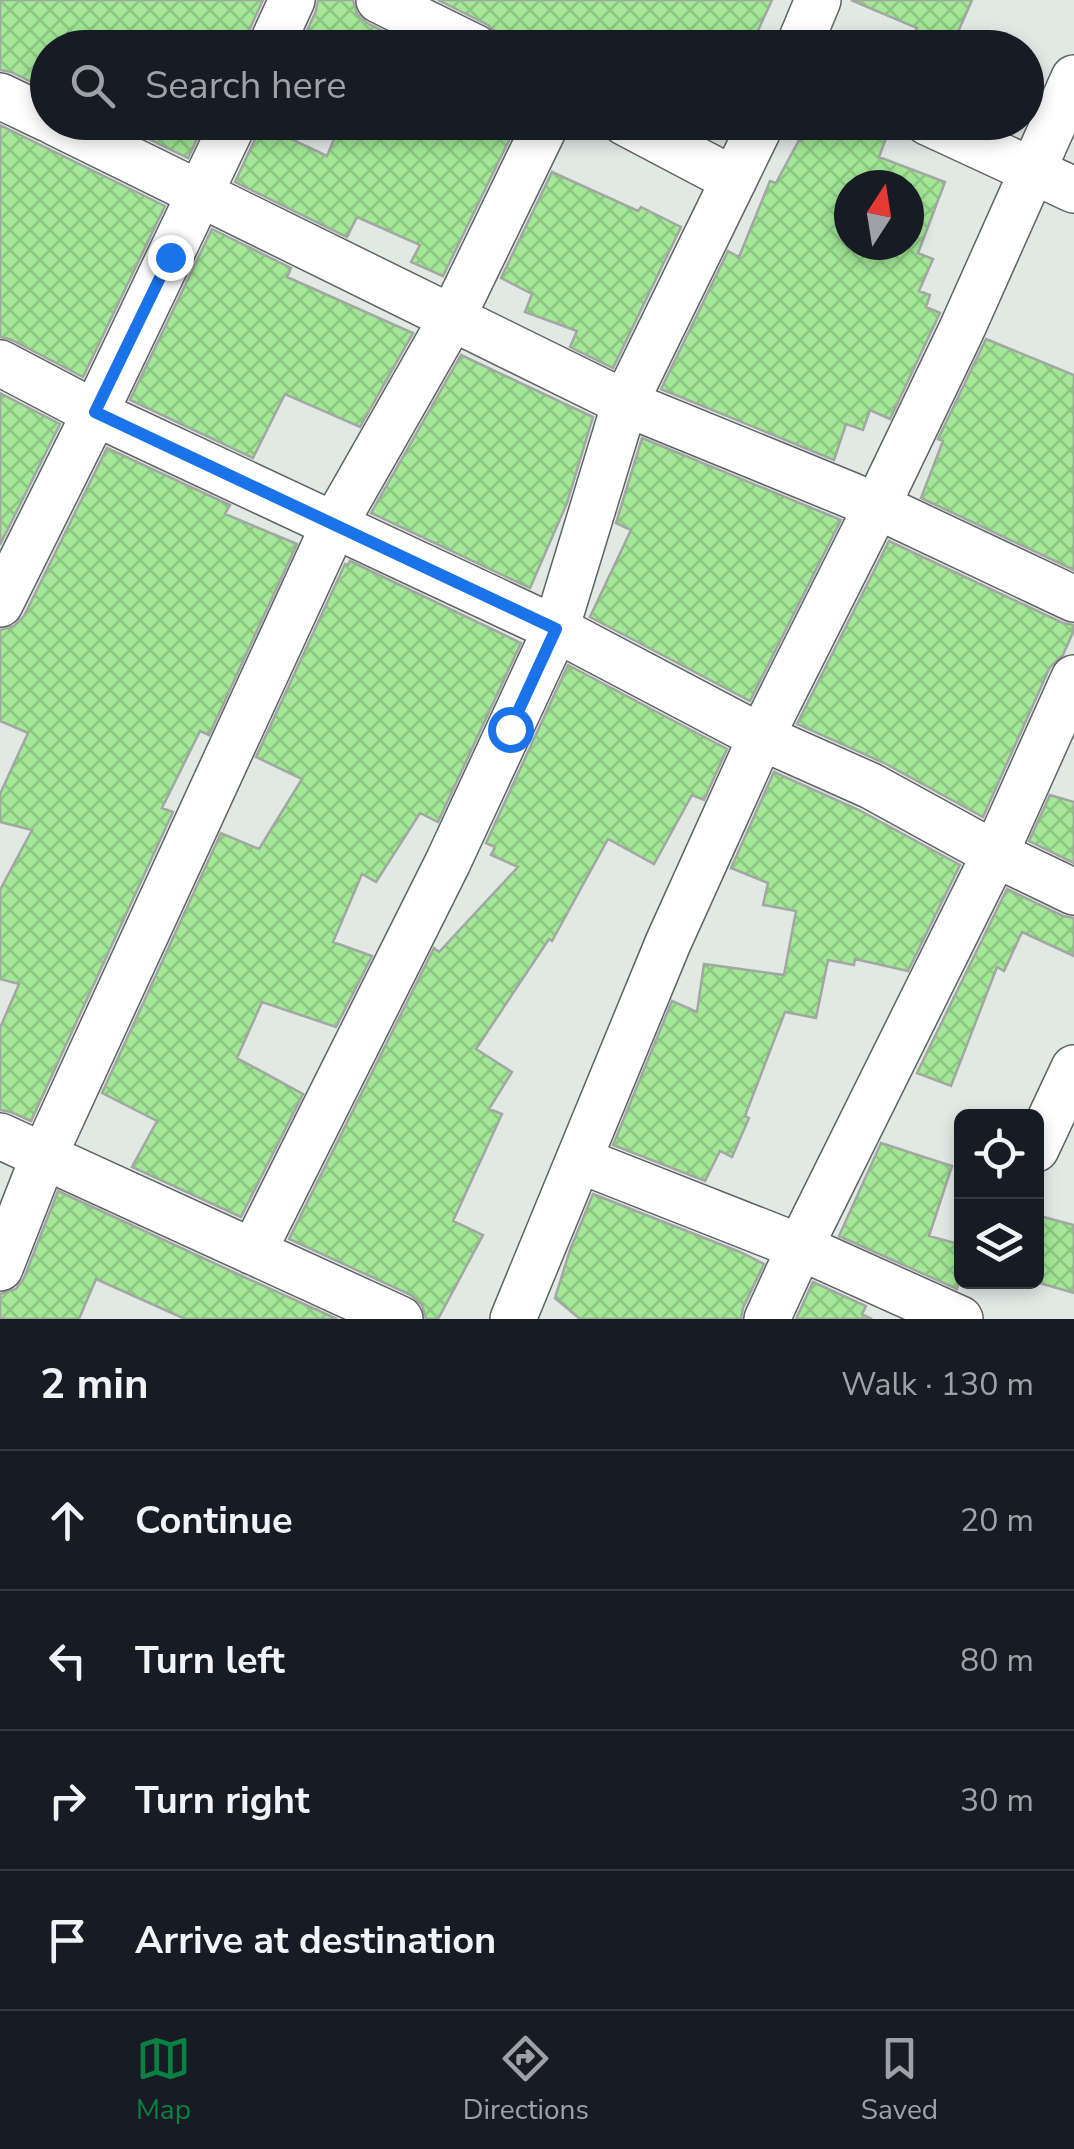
<!DOCTYPE html>
<meta charset="utf-8">
<style>
body{margin:0;font-family:"Nunito Sans",sans-serif;background:#20242c;color:#f1f3f6}
.controls{position:absolute;right:30px;bottom:30px;display:grid;overflow:hidden;border-radius:15px;box-shadow:0 5px 15px #0003}
.controls button{width:90px;height:90px;display:grid;place-items:center;padding:0;border:0;border-bottom:2px solid #363941;background:#171b24;color:#f1f3f6;font:50px sans-serif}
.compass{position:absolute;left:834px;top:170px;width:90px;height:90px;border-radius:50%;background:#171b24;box-shadow:0 5px 15px #0003;rotate:12deg}
.stop{position:absolute;width:30px;height:30px;margin:-22px;border:8px solid #1a73e8;border-radius:50%;background:#fff}
.stop.end{background:#1a73e8;border-color:#fff;box-shadow:0 2px 10px #0008}
.list{margin:0;padding:0;list-style:none}
h2{display:flex;justify-content:space-between;align-items:center;height:130px;margin:0;padding:0 40px;font-size:42px}
h2 small{font-size:32px;font-weight:400;color:#9ea1a6}
.list li{display:grid;grid-template-columns:65px 1fr auto;gap:30px;align-items:center;box-sizing:border-box;height:140px;padding:0 40px;border-top:2px solid #363941}
.list b{display:block;font-size:38px;white-space:nowrap}
.list em{font-size:32px;font-style:normal;color:#9ea1a6}
.icon{flex:none;width:55px;height:55px;fill:none;stroke:currentColor;stroke-width:2;stroke-linecap:round;stroke-linejoin:round}
.map{position:relative;flex:none;width:1074px;height:1319px;overflow:hidden}
.search{position:absolute;background:#171b24;box-shadow:0 5px 15px #0003;left:30px;right:30px;top:30px;height:110px;display:flex;align-items:center;gap:25px;box-sizing:border-box;padding:0 35px;border-radius:55px;color:#9ea1a6;font-size:38px}
.sheet{height:690px;background:#171b24}
nav{display:flex;justify-content:space-around;align-items:center;box-sizing:border-box;height:140px;border-top:2px solid #363941;background:#171b24;font-size:28px;color:#9ea1a6}
nav a{display:grid;justify-items:center;gap:5px}
nav .on{color:#0b8043}
.map>svg:first-child{display:block}
.building{fill:url(#building-cross-hatch);stroke:#a2a7a2;stroke-width:2.5;fill-rule:evenodd}
.lines{fill:none;stroke-linecap:round;stroke-linejoin:round}
.minor-casing{stroke:#5d6562;stroke-width:48}
.minor{stroke:#fff;stroke-width:45}
.route{stroke:#1a73e8;stroke-width:12}
</style>
<div class="map">
<svg width="1074" height="1319" viewBox="0 0 1074 1319">
<defs>
<pattern id="building-cross-hatch" width="8" height="8" patternUnits="userSpaceOnUse" patternTransform="scale(2.5)"><rect width="8" height="8" fill="#a3e797"/><path d="M0 0l8 8M0 8l8-8" fill="none" stroke="#8cc682"/></pattern>
</defs>
<rect width="100%" height="100%" fill="#e1e9e5"/>
<path class="building" d="M 0,0 L 263,0 L 246,37 L 244,48 L 48,48 L 48,90 L 11,72 L 0,70 Z
M 318,0 L 353,0 L 357,14 L 367,23 L 409,44 L 408,48 L 299,48 L 316,11 Z
M 438,0 L 772,0 L 750,48 L 502,48 L 498,34 L 488,25 Z
M 851,0 L 972,0 L 951,48 L 906,48 L 917,28 Z
M 114,122 L 205,122 L 188,158 Z
M 341,122 L 518,122 L 443,276 L 411,262 L 420,245 L 357,217 L 347,237 L 235,182 L 258,133 L 260,124 L 327,156 Z
M 809,122 L 892,122 L 879,157 L 945,182 L 918,253 L 933,259 L 919,291 L 930,295 L 926,307 L 940,313 L 890,419 L 870,410 L 863,430 L 846,424 L 834,460 L 661,389 L 728,251 L 739,257 L 770,181 L 776,183 L 799,140 L 802,141 ZM 849,185 L 909,185 L 909,245 L 849,245 Z
M 0,125 L 165,206 L 83,377 L 12,340 L 0,337 Z
M 552,172 L 638,211 L 641,207 L 681,227 L 613,368 L 570,347 L 577,331 L 525,312 L 532,294 L 501,278 Z
M 212,229 L 291,268 L 287,277 L 413,333 L 360,427 L 285,394 L 253,458 L 130,400 Z
M 986,339 L 1074,375 L 1074,570 L 921,498 L 943,441 L 938,439 Z
M 461,355 L 593,417 L 567,503 L 530,588 L 371,513 Z
M 0,393 L 60,424 L 0,545 Z
M 642,438 L 841,520 L 750,701 L 590,617 L 631,530 L 616,523 Z
M 107,448 L 230,505 L 225,514 L 297,544 L 209,735 L 200,731 L 162,808 L 173,812 L 31,1121 L 11,1112 L 0,1110 L 0,1028 L 19,984 L 0,979 L 0,890 L 32,830 L 0,822 L 0,794 L 28,733 L 0,721 L 0,630 L 14,626 L 24,616 Z
M 889,541 L 1063,623 L 1074,625 L 1074,630 L 1063,655 L 1050,667 L 983,817 L 884,763 L 797,724 Z
M 350,561 L 521,643 L 438,822 L 420,813 L 376,882 L 362,874 L 333,942 L 372,956 L 336,1027 L 262,1002 L 237,1058 L 303,1094 L 241,1217 L 132,1167 L 157,1121 L 102,1093 L 221,833 L 259,849 L 302,779 L 256,757 L 345,564 L 348,565 Z
M 568,665 L 727,749 L 704,800 L 692,795 L 654,864 L 608,839 L 552,941 L 549,939 L 476,1049 L 512,1072 L 489,1109 L 502,1114 L 453,1221 L 483,1235 L 438,1319 L 426,1319 L 422,1305 L 411,1295 L 289,1239 L 434,948 L 439,952 L 518,867 L 491,855 L 495,847 L 486,843 Z
M 774,772 L 859,810 L 960,865 L 908,971 L 855,959 L 854,965 L 828,960 L 816,1018 L 785,1012 L 745,1116 L 749,1118 L 732,1157 L 720,1151 L 705,1181 L 613,1145 L 672,1001 L 697,1012 L 704,964 L 784,975 L 796,911 L 763,905 L 768,883 L 731,868 Z
M 1050,795 L 1074,802 L 1074,863 L 1029,841 Z
M 1007,889 L 1063,916 L 1074,918 L 1074,956 L 1022,932 L 1004,971 L 997,967 L 951,1086 L 917,1073 Z
M 881,1143 L 952,1166 L 929,1236 L 962,1245 L 962,1272 L 957,1289 L 839,1236 Z
M 58,1191 L 242,1276 L 337,1319 L 185,1319 L 96,1279 L 79,1319 L 0,1319 L 0,1294 L 16,1289 L 24,1278 Z
M 593,1194 L 740,1252 L 764,1264 L 743,1308 L 741,1319 L 580,1319 L 555,1298 L 570,1250 Z
M 1036,1215 L 1074,1225 L 1074,1293 L 1036,1282 Z
M 813,1282 L 866,1306 L 862,1314 L 872,1319 L 796,1319 Z"/>
<g class="lines">
<g class="minor-casing">
<path id="minor" d="M 379,0 L 476,48
M 270,48 L 292,0
M 798,48 L 818,0
M 0,96 L 48,119
M 54,122 L 625,403 L 877,506 L 1074,599
M 624,122 L 734,180
M 927,122 L 1074,190
M 0,363 L 95,413 L 556,629 L 761,737 L 871,786 L 995,854 L 1074,892
M 0,604 L 95,413 L 234,122
M 0,1136 L 400,1319
M 1036,1149 L 1074,1068
M 579,1160 L 800,1247 L 960,1319
M 253,1252 L 448,862 L 556,629 L 625,403 L 762,122
M 0,1268 L 43,1158 L 334,525 L 452,318 L 547,122
M 513,1319 L 668,943 L 761,737 L 877,506 L 961,331 L 1074,78
M 767,1319 L 800,1247 L 995,854 L 1074,678"/>
</g>
<use href="#minor" class="minor"/>
</g>
<g class="lines">
<path class="route" d="M 170,257 L 95,412 L 556,629 L 510,729"/>
</g>
</svg>
<div class="controls">
<button><svg class="icon" aria-label="locate" viewBox="0 0 24 24"><circle cx="12" cy="12" r="6"/><path d="M12 2v4M12 18v4M2 12h4M18 12h4"/></svg></button>
<button><svg class="icon" aria-label="layers" viewBox="0 0 24 24"><path d="M12 4l9 5-9 5-9-5zM3 14l9 5 9-5"/></svg></button>
</div>
<svg class="compass" viewBox="-18 -18 36 36"><path d="M0-13l5 13h-10z" fill="#e53935"/><path d="M0 13l5-13h-10z" fill="#9ea1a6"/></svg>
<div class="stop" style="left:510px;top:729px"></div>
<div class="stop end" style="left:170px;top:257px"></div>
<div class="search"><svg class="icon" aria-label="search" viewBox="0 0 24 24"><circle cx="10" cy="10" r="6"/><path d="M15 15l6 6"/></svg>Search here</div>
</div>
<section class="sheet">
<h2>2 min<small>Walk · 130 m</small></h2>
<ul class="list">
<li><svg class="icon" aria-label="ahead" viewBox="0 0 24 24"><path d="M12 20V5M6 11l6-6 6 6"/></svg><div><b>Continue</b></div><em>20 m</em></li>
<li><svg class="icon" aria-label="left" viewBox="0 0 24 24"><path d="M17 20v-9H6M10 6l-5 5 5 5"/></svg><div><b>Turn left</b></div><em>80 m</em></li>
<li><svg class="icon" aria-label="right" viewBox="0 0 24 24"><path d="M7 20v-9h11M14 6l5 5-5 5"/></svg><div><b>Turn right</b></div><em>30 m</em></li>
<li><svg class="icon" aria-label="arrive" viewBox="0 0 24 24"><path d="M6 21V4h12l-3 4 3 4H6"/></svg><div><b>Arrive at destination</b></div></li>
</ul>
</section>
<nav>
<a class="on"><svg class="icon" aria-label="map" viewBox="0 0 24 24"><path d="M3 6l6-2 6 2 6-2v14l-6 2-6-2-6 2zM9 4v14M15 6v14"/></svg>Map</a>
<a><svg class="icon" aria-label="directions" viewBox="0 0 24 24"><path d="M12 3l9 9-9 9-9-9zM9 14v-3h6M13 9l2 2-2 2"/></svg>Directions</a>
<a><svg class="icon" aria-label="saved" viewBox="0 0 24 24"><path d="M7 4h10v16l-5-4-5 4z"/></svg>Saved</a>
</nav>
